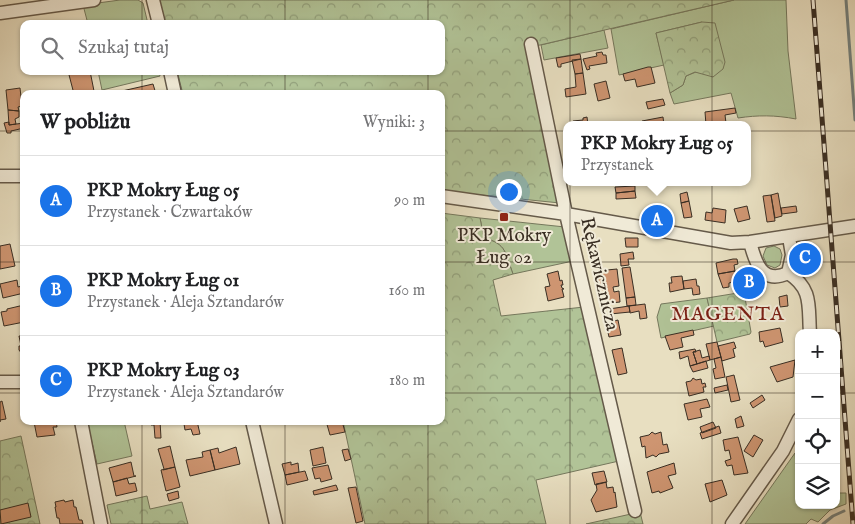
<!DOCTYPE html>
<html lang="pl">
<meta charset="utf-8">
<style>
body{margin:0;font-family:"IM FELL English",serif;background:#f6f6f6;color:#202124}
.controls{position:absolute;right:15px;bottom:15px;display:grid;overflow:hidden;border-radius:10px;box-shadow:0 1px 4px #0004}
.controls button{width:45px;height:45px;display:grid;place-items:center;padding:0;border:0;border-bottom:1px solid #e0e0e0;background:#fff;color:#202124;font:25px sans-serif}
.you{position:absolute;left:508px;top:191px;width:18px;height:18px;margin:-12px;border:4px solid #fff;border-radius:50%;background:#1a73e8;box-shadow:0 0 0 8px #1a73e833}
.badge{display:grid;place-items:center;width:32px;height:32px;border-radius:50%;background:#1a73e8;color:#fff;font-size:16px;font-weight:700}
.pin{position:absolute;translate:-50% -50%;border:2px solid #fff;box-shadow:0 1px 5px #0006}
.popup{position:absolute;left:563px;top:121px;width:188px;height:65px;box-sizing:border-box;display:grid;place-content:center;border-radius:10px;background:#fff;filter:drop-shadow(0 1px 4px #0005);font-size:16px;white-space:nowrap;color:#757577}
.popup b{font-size:19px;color:#202124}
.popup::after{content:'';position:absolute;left:50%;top:100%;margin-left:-10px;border:10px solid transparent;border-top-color:#fff}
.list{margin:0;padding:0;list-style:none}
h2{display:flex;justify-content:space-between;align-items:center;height:65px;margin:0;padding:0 20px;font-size:21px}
h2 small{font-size:16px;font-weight:400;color:#757577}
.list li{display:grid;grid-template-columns:32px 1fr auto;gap:15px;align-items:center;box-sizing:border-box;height:90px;padding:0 20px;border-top:1px solid #e0e0e0}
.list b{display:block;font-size:19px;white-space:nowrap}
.list p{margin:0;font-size:16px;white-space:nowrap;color:#757577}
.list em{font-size:16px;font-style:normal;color:#757577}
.icon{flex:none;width:28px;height:28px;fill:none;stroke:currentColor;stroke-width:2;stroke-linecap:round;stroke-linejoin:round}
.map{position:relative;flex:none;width:855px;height:524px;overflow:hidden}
.search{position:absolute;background:#fff;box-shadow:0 1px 4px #0004;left:20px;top:20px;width:425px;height:55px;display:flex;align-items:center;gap:12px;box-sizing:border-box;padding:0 18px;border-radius:10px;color:#757577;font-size:19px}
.panel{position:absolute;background:#fff;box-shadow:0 1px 4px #0004;left:20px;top:90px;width:425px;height:335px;border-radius:10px}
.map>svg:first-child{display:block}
.green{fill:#b1c397;stroke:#75785d}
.forest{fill:url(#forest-crowns);stroke:#75785d}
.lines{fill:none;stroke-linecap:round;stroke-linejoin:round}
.stream{stroke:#74827f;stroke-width:3}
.building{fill:#ce9571;stroke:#392e23}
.minor-casing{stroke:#655a4a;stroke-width:15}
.minor{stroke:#f0ead7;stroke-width:12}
.rail-casing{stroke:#392e23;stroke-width:5}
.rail{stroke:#f0ead7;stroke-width:3;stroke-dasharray:9;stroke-linecap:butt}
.grid{fill:none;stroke:#392e23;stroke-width:1;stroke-opacity:0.55}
.poi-dot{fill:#8f2418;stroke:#f0ead7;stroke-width:2}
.labels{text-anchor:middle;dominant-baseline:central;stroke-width:4;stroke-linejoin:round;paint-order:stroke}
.poi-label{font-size:19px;fill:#392e23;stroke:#f0ead7}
.street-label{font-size:19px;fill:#392e23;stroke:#f0ead7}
.neighbourhood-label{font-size:20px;letter-spacing:1px;fill:#7a1f14;stroke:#f0ead7}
</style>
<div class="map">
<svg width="855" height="524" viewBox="0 0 855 524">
<defs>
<pattern id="forest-crowns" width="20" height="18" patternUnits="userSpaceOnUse" patternTransform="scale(1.25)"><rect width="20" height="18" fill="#b1c397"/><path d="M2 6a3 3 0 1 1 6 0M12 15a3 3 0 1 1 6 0" fill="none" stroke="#919f7b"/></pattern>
</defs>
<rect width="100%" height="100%" fill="#e8dfc1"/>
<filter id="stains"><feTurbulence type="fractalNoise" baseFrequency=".004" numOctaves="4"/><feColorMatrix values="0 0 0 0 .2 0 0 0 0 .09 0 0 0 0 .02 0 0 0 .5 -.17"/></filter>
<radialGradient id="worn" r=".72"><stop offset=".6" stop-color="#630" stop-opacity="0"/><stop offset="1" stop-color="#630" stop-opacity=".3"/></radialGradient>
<path class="green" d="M 120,0 L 138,0 L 143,3 L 148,24 L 88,24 L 83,5 Z
M 734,0 L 786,0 L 788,51 L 796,119 C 775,115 758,115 738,118 L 731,93 L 674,104 L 670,93 L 683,85 L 686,76 L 696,72 L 713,76 L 702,22 L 656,33 L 664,65 L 619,75 L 611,29 Z
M 604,30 L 608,48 L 544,60 L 541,45 Z
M 98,71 L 159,71 L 160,76 L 102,90 Z
M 480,218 L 565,227 L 573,261 L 513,274 C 505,253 507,244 484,238 Z
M 774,246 L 780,249 L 782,255 L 780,265 L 775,268 L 767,265 L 763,256 L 766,248 Z
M 707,298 L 714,326 L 661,338 L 657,317 L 661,304 Z
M 87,421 L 124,421 L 132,456 L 97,464 Z
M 795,453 L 796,466 L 799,469 L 799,505 L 836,505 L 836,474 L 838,493 L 846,493 L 846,504 L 830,510 L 818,522 L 811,519 L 806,524 L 745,524 Z"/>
<path class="forest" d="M 158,0 L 734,0 L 527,48 L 560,203 L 441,191 L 441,94 L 183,94 L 177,71 L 441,71 L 441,24 L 164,24 Z
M 702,22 L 715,23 L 725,62 L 723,69 L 713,77 L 695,72 L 686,76 L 683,85 L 670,93 L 656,33 Z
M 441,213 L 480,218 L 484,238 C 507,244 505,253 513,274 L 493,280 L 501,316 L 584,307 L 619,461 L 536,480 L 546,524 L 365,524 L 343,421 L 441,421 Z
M 744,292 L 751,332 L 750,334 L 717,342 L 707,298 Z
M 21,436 L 40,524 L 0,524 L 0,441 Z
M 147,496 L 150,509 L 182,502 L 188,524 L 111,524 L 107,505 Z
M 640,512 L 643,524 L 586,524 Z"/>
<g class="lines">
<path class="stream" d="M 846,0 L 855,120
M 823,524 L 833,516 L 844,511"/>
</g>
<path class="building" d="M 602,52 L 603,55 L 606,55 L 607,63 L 589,66 L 590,69 L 587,70 L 583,59 L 597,56 L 596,53 Z
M 580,54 L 581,59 L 561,64 L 561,67 L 558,67 L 556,58 Z
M 581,59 L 583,73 L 575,74 L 572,60 Z
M 648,67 L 651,67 L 655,83 L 637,87 L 635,79 L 625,81 L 623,74 Z
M 68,71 L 90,71 L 94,91 L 74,94 Z
M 583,73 L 586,94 L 566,97 L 565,89 L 576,87 L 575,74 Z
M 606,81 L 610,98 L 598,101 L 594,84 Z
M 153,84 L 156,94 L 123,94 L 122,91 Z
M 20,88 L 22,106 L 18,107 L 19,111 L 8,110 L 6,90 Z
M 663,99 L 665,105 L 648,109 L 646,102 Z
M 735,108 L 736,113 L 725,115 L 726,123 L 706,125 L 705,112 Z
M 8,110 L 19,111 L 19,117 L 15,119 L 16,124 L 9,125 Z
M 587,117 L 588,125 L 574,125 L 573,121 L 583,120 L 583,118 Z
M 663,117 L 664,125 L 643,125 L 642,121 Z
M 9,122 L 9,125 L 24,123 L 24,128 L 11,131 L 11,133 L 7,133 L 4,123 Z
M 635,186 L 635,191 L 616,193 L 615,187 Z
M 635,191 L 636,198 L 616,199 L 616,193 Z
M 687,192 L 689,201 L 681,203 L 680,194 Z
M 778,193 L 782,216 L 775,218 L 771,195 Z
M 771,195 L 775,221 L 767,222 L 763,196 Z
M 689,201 L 692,217 L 684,218 L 681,203 Z
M 747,206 L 750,219 L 738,222 L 734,209 Z
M 796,206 L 797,212 L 782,214 L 781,208 Z
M 713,208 L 726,210 L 725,223 L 705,220 L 706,212 L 712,213 Z
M 625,238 L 638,238 L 638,247 L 626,247 Z
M 10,244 L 15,266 L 0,269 L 0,246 Z
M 633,252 L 634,259 L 628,259 L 629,265 L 621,266 L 620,254 Z
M 733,259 L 737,259 L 738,264 L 734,265 L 735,271 L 718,274 L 716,263 Z
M 630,267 L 635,297 L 626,298 L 622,268 Z
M 617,269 L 619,286 L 613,287 L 614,292 L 619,291 L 620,302 L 601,304 L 597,271 Z
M 558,271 L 560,281 L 562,280 L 563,285 L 561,285 L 562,288 L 564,289 L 562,289 L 564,297 L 548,301 L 545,287 L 550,286 L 547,274 Z
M 735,271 L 737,281 L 729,283 L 729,287 L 723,288 L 718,274 Z
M 682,276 L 684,289 L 670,292 L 669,283 L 672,283 L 671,277 Z
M 696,279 L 697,286 L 699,286 L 700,294 L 693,295 L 692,288 L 684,289 L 683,281 Z
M 17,280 L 18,287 L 22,286 L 24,293 L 3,298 L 0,284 Z
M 787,295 L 788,306 L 780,307 L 779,297 Z
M 635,297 L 636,305 L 627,306 L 626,298 Z
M 645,304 L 647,318 L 640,319 L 639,311 L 630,313 L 629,306 Z
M 24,305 L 24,322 L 4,326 L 1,312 L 7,311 L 7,309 Z
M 629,306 L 630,312 L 610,314 L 609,309 Z
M 618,320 L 621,335 L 609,337 L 606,323 Z
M 780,328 L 783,342 L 765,347 L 763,341 L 760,342 L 759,332 Z
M 693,330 L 694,335 L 681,338 L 683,347 L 670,350 L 665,336 Z
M 19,336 L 24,336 L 24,353 L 22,354 L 19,350 L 19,346 L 21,346 Z
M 717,342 L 721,357 L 710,360 L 706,344 Z
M 734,342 L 736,348 L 733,349 L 735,357 L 722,361 L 718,346 Z
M 622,348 L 627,373 L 618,375 L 612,350 Z
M 695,349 L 696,352 L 693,352 L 697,364 L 690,366 L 688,356 L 680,359 L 679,352 Z
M 700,350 L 702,358 L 709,356 L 710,360 L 697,364 L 693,352 Z
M 721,357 L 725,377 L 715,379 L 713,369 L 716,368 L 714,359 Z
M 795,360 L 793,377 L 777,382 L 770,367 Z
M 706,361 L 708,368 L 693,372 L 690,366 Z
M 734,375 L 740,400 L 731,402 L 726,377 Z
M 693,378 L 696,380 L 701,379 L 702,384 L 705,383 L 706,387 L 703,387 L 704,392 L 689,396 L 686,382 L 691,381 Z
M 727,385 L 728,390 L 715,393 L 714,388 Z
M 762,395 L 765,400 L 753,408 L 750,403 Z
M 707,399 L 710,407 L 700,409 L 702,417 L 688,420 L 684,404 Z
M 2,401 L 6,419 L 0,420 L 0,422 L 0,402 Z
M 741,416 L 744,426 L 737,428 L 735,419 Z
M 56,421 L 57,427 L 53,427 L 55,435 L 37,437 L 34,422 Z
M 150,421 L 160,421 L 161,438 L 155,438 L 154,425 L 151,425 Z
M 190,421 L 197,421 L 200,434 L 193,435 L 191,429 L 185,430 L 184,424 L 190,423 Z
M 326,421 L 342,421 L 345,432 L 330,435 Z
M 713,422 L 716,428 L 702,433 L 700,427 Z
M 719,426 L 721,433 L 702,439 L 700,433 Z
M 652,432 L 655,434 L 661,432 L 663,445 L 667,444 L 669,452 L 659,454 L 656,457 L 653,455 L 646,458 L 645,446 L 642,447 L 640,437 L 649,435 Z
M 754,435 L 763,440 L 753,457 L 744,451 Z
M 738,437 L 748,473 L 734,475 L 732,465 L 727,466 L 725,461 L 731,459 L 729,450 L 725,451 L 723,440 Z
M 170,446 L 175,467 L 163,470 L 164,469 L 158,449 Z
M 236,447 L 240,464 L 215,470 L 210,450 L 218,448 L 219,453 Z
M 323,447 L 326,463 L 313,466 L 310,450 Z
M 348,449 L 351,459 L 345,461 L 342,450 Z
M 210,450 L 215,470 L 190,476 L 186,460 L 203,457 L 202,452 Z
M 131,462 L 134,476 L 136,476 L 113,482 L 109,468 Z
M 291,462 L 291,465 L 298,463 L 299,472 L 285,475 L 282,464 Z
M 674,463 L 676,474 L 668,476 L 673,488 L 660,493 L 659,491 L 652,493 L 647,472 Z
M 328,465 L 332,479 L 321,482 L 320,478 L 315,479 L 312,468 Z
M 175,467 L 180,487 L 166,491 L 161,470 Z
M 305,471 L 308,480 L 287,485 L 285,475 Z
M 604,471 L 607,482 L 595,485 L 592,473 Z
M 127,478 L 129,484 L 135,483 L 137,491 L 116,496 L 113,482 Z
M 722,480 L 727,495 L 710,502 L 705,484 Z
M 606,482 L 607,488 L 613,487 L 614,493 L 615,492 L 617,507 L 596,512 L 591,500 L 597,490 L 596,484 Z
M 336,485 L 338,490 L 314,495 L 313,491 Z
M 356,487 L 363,521 L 356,523 L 348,488 Z
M 178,491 L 179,498 L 169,501 L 167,494 Z
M 64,500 L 65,502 L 73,500 L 74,507 L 76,507 L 79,520 L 82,520 L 83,524 L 60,524 L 59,518 L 57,518 L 55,507 L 56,507 L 55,502 Z
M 28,503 L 31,517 L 1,524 L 0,510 Z"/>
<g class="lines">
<g class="minor-casing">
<path id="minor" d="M 153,0 L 159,24
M 0,13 L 94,0
M 531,44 L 566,214 L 635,511
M 170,71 L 175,94
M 0,176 L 24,176
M 441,196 L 566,214 L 731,243 L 750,242 L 855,226
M 750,242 C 755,262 762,285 788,273 L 792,255 L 789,237
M 788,273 C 813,289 808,306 810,333
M 0,382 L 24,382
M 81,421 L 101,524
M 252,421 L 276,524
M 732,524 L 783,451 L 799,419"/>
</g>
<use href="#minor" class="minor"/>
<g class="rail-casing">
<path id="rail" d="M 813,0 L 853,524"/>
</g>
<use href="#rail" class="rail"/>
</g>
<path class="grid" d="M 142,0 L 142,24M 285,0 L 285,24M 428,0 L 428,24M 570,0 L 570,524M 712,0 L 712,524M 142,71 L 142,94M 285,71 L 285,94M 428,71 L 428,94M 0,131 L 24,131M 441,131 L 855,131M 0,262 L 24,262M 441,262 L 855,262M 0,393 L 24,393M 441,393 L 799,393M 836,393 L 855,393M 142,421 L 142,524M 285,421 L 285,524M 428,421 L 428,524"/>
<rect class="poi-dot" x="499" y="212" width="10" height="10" rx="2.5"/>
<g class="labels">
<g class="poi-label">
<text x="504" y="236">PKP Mokry<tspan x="504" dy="22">Ług 02</tspan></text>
</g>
<g class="street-label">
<text transform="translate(599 274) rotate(77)">Rękawicznicza</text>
</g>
<g class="neighbourhood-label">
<text x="728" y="314">MAGENTA</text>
</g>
</g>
<rect width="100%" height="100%" filter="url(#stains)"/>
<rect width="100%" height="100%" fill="url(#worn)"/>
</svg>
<div class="controls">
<button>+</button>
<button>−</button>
<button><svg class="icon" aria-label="locate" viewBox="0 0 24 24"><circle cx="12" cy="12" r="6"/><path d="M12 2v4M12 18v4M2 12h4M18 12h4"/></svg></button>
<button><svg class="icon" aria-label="layers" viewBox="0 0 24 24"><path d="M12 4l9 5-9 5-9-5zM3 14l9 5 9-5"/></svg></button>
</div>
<div class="you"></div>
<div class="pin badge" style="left:657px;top:221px">A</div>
<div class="popup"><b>PKP Mokry Ług 05</b>Przystanek</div>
<div class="pin badge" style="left:749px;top:283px">B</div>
<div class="pin badge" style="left:805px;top:259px">C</div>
<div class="search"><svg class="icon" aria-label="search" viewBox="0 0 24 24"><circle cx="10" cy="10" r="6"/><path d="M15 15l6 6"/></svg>Szukaj tutaj</div>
<section class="panel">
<h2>W pobliżu<small>Wyniki: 3</small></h2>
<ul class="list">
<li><span class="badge">A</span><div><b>PKP Mokry Ług 05</b><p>Przystanek · Czwartaków</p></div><em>90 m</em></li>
<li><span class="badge">B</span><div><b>PKP Mokry Ług 01</b><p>Przystanek · Aleja Sztandarów</p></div><em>160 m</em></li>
<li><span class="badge">C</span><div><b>PKP Mokry Ług 03</b><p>Przystanek · Aleja Sztandarów</p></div><em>180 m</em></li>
</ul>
</section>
</div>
